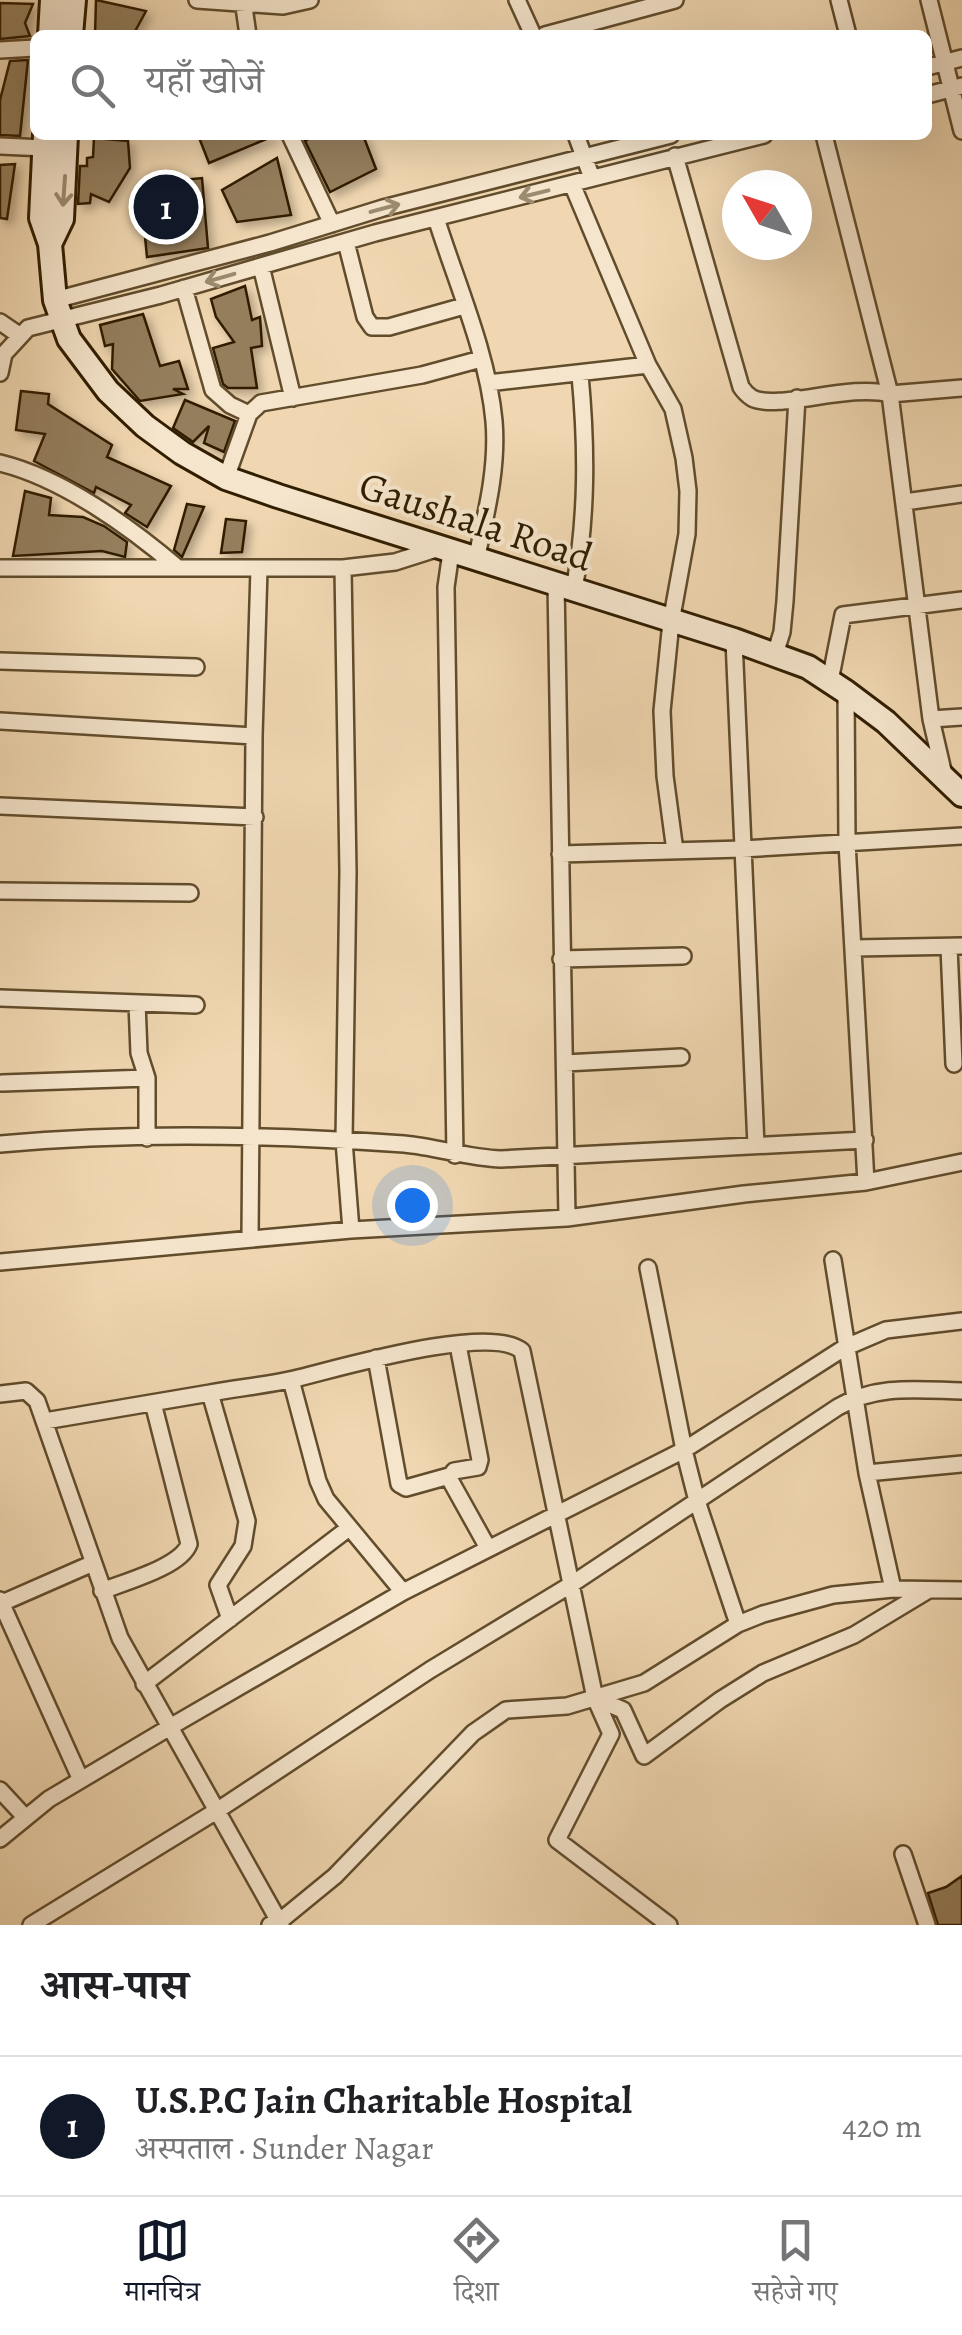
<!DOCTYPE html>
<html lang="hi">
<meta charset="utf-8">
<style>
body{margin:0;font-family:Alegreya,"Noto Serif Devanagari",serif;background:#f2f2f2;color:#202124}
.compass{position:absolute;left:722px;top:170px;width:90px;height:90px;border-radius:50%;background:#fff;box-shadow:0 10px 40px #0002;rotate:309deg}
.you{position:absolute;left:412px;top:1205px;width:35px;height:35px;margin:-25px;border:8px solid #fff;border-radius:50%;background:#1a73e8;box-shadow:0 0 0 15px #1a73e833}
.badge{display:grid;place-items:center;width:65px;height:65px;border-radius:50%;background:#111827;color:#fff;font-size:32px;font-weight:700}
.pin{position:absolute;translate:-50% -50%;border:5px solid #fff;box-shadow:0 2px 10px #0006}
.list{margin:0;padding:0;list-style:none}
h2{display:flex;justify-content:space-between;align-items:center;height:130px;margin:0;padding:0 40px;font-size:42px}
h2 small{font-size:32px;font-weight:400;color:#757577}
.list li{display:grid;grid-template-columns:65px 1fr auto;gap:30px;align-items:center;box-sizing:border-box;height:140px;padding:0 40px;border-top:2px solid #e0e0e0}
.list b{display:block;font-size:38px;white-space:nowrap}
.list p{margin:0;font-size:32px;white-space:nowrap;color:#757577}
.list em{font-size:32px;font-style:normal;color:#757577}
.icon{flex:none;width:55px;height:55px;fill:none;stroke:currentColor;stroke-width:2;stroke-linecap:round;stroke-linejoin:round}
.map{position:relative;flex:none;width:962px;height:1925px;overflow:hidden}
.search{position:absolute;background:#fff;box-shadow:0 10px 40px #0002;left:30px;right:30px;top:30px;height:110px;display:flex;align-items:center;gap:25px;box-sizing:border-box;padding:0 35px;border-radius:15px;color:#757577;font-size:38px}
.sheet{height:270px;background:#fff}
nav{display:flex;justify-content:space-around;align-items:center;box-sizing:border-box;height:140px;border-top:2px solid #e0e0e0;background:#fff;font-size:28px;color:#757577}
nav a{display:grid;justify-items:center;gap:5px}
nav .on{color:#111827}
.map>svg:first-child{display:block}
.building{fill:#947e5c;stroke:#311e00;stroke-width:2.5;filter:url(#shadow)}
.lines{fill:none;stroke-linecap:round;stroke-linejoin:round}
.street-casing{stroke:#614c2c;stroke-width:20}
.secondary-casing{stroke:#311e00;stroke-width:28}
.street{stroke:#f5e5cc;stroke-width:15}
.secondary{stroke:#f5e5cc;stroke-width:22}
.oneway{stroke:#9d8b70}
.labels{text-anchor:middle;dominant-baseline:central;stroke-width:8;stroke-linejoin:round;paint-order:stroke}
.street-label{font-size:40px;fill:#311e00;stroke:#f5e5cc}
</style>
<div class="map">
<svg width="962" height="1925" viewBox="0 0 962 1925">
<defs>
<filter id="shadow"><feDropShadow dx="5" dy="5" stdDeviation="5" flood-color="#0004"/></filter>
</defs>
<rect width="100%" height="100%" fill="#f0d7b1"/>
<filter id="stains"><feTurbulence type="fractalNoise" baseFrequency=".002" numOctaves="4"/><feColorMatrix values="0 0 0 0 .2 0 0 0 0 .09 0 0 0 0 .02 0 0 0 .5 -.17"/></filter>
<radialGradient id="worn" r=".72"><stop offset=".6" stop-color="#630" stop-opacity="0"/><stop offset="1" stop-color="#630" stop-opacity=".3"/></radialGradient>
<path class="building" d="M 96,0 L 146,11 L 133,35 L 95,35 Z
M 0,3 L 33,4 L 25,23 L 30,36 L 0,39 Z
M 28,60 L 20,136 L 0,135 L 0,100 L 10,61 Z
M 198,135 L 276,135 L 209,163 Z
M 316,135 L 363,135 L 376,169 L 330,192 L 305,141 Z
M 94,138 L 128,141 L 130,168 L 109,202 L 91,194 L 90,203 L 78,204 L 80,166 L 87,166 L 87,158 L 93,157 Z
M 277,158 L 291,215 L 237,222 L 222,190 Z
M 15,164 L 7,219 L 0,218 L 0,165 Z
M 202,178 L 208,248 L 147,257 L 140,184 Z
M 245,286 L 252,320 L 260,317 L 262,346 L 251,348 L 257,388 L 228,388 L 223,384 L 213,348 L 234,342 L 216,317 L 211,299 Z
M 143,314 L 160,366 L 179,361 L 188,389 L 173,389 L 183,394 L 140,401 L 112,369 L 113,344 L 105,346 L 100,325 Z
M 21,391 L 49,394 L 48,404 L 112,445 L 107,457 L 171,486 L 147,527 L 125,513 L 131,505 L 96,487 L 94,493 L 34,461 L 45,434 L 16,430 Z
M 185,400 L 235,421 L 224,452 L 204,443 L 209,426 L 193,442 L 173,428 Z
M 25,491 L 51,498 L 49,515 L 83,517 L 104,526 L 127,542 L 125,557 L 102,551 L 13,556 Z
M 187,504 L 204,507 L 182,557 L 174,550 Z
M 226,519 L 246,521 L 242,552 L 221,553 Z
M 962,1876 L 962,1925 L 938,1925 L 928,1893 L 946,1887 Z"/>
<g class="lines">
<g class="street-casing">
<path id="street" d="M 197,0 L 283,6 L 310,0
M 243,0 L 248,35
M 517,0 L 533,35
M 839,0 L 848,35
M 929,0 L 962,131
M 545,35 L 675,0
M 0,50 L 35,48
M 927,67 L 962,58
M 927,95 L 962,86
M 290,135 L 332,224
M 576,135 L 592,178
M 0,146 L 45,148
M 675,156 L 741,387 C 743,390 749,396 752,398 C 778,411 849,383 890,394 L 824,135
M 572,184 L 648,365 L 673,409 L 684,458 L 688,491 L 687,534 L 671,622 L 662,711 L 665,776 L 675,851
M 436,218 C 456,282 488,354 494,421 C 498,468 486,514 476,560
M 346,242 L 365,317 L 372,327 L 389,327 L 464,306
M 261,266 L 293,398
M 184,288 L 213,390 L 230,405 L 249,414
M 55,300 L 270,243 L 383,208 L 671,135
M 0,322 L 19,335
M 0,373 L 4,354 L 28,328 L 161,295 L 375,233 L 764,135
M 488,383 L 648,365
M 0,463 C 62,478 130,527 178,568
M 226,478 L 249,414 L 261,403 L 422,375 L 481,359
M 905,502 L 962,494
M 451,552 L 446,587 L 455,1155
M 0,568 L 343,568 L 395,562 L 439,548
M 343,568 L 348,872 L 344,1141 L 351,1230
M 556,584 L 567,1218
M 574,590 C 587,517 587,449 580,375
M 734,640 L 756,1146
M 775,654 L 782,632 L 785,601 L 797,398
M 0,661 L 196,667
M 830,681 L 843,615 L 962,600
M 846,692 L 847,843 L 866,1182
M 931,719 L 962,717
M 0,721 L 254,736
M 944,775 L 931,719 L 890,394 L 962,388
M 0,806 L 255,817
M 560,854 L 742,849 L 962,836
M 0,891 L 190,893
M 949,947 L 954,1064
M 854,948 L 962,946
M 561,959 L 683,956
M 0,998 L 196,1005
M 137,1003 L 139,1053 L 147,1078 L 147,1138
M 565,1063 L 681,1057
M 2,1083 L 147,1078
M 0,1144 C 128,1132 275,1135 404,1144 C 437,1147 468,1158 501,1159 L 865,1140
M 250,1239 L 254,736 L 259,569
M 833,1260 L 867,1473 L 893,1589
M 0,1262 L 351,1230 L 567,1218 L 744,1194 L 866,1182 L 962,1162
M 648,1268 L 684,1450 L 697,1501 L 738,1624
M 458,1345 L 480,1460 L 478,1467 L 454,1471 L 449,1478 L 488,1548
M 376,1358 L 399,1484 L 406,1488 L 449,1476
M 291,1380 L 318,1481 L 326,1499 L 403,1592
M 210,1393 C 238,1388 267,1385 294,1379 C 337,1369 490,1323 522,1351 L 595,1698 L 611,1734 L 557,1840 L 669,1925
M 0,1394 L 26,1391 L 37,1401 L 120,1638 L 281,1925
M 45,1421 L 210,1393 L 247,1521 L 243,1546 L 218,1585 L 230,1619
M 867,1473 L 962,1464
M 102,1591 C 124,1582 181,1567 189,1544 L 153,1403
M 0,1600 L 81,1780
M 2,1603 L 91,1564
M 144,1684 L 349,1528
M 595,1698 L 623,1710 L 644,1756 L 720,1700 L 763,1673 L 854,1635 L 927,1591
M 0,1790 L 25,1817
M 0,1839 L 49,1799 L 170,1727 L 403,1592 L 684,1450 L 844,1348 L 886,1330 L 962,1321
M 903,1854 L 927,1925
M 31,1925 L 218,1810 L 430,1670 L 572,1584 L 838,1407 C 878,1384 918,1390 962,1391
M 270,1925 L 280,1921 L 335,1876 L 473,1733 L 506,1710 L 567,1706 L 644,1683 L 738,1624 L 763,1614 L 833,1595 L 893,1589 L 962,1590"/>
</g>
<g class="secondary-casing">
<path id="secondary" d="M 50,35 L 52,0
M 71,35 L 74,0
M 45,135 L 41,218 L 50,244 L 55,300 L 69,339 L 108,391 L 145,426 L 182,453 L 226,478 L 278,496 L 734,640 L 808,667 L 846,692 L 886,722 L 962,795
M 50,244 L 62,219 L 66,135"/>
</g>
<use href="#street" class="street"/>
<use href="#secondary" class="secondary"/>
</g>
<defs><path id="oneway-shaft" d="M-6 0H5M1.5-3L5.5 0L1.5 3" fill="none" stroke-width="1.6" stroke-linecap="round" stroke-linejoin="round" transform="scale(2.5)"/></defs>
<g class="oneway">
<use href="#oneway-shaft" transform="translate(64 191) rotate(94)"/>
<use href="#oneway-shaft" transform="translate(534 194) rotate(166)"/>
<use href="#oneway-shaft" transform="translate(385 208) rotate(-15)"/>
<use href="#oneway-shaft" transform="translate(220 278) rotate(164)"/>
</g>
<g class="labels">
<g class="street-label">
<text transform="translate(476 521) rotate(18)">Gaushala Road</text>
</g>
</g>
<rect width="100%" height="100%" filter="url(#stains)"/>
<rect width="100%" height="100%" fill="url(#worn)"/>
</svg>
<svg class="compass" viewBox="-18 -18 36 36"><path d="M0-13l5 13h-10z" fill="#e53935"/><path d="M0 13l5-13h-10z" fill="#757577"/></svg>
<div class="you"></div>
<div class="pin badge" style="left:166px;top:207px">1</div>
<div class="search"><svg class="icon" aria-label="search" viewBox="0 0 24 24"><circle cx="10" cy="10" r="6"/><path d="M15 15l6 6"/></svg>यहाँ खोजें</div>
</div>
<section class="sheet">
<h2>आस-पास<small></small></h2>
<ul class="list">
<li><span class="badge">1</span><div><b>U.S.P.C Jain Charitable Hospital</b><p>अस्पताल · Sunder Nagar</p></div><em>420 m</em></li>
</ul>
</section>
<nav>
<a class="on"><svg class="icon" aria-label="map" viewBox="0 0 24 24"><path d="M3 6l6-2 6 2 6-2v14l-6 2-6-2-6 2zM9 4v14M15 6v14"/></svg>मानचित्र</a>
<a><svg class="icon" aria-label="directions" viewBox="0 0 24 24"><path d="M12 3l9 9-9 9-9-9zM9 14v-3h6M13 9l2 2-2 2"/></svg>दिशा</a>
<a><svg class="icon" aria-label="saved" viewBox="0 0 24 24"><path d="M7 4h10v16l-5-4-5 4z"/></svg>सहेजे गए</a>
</nav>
